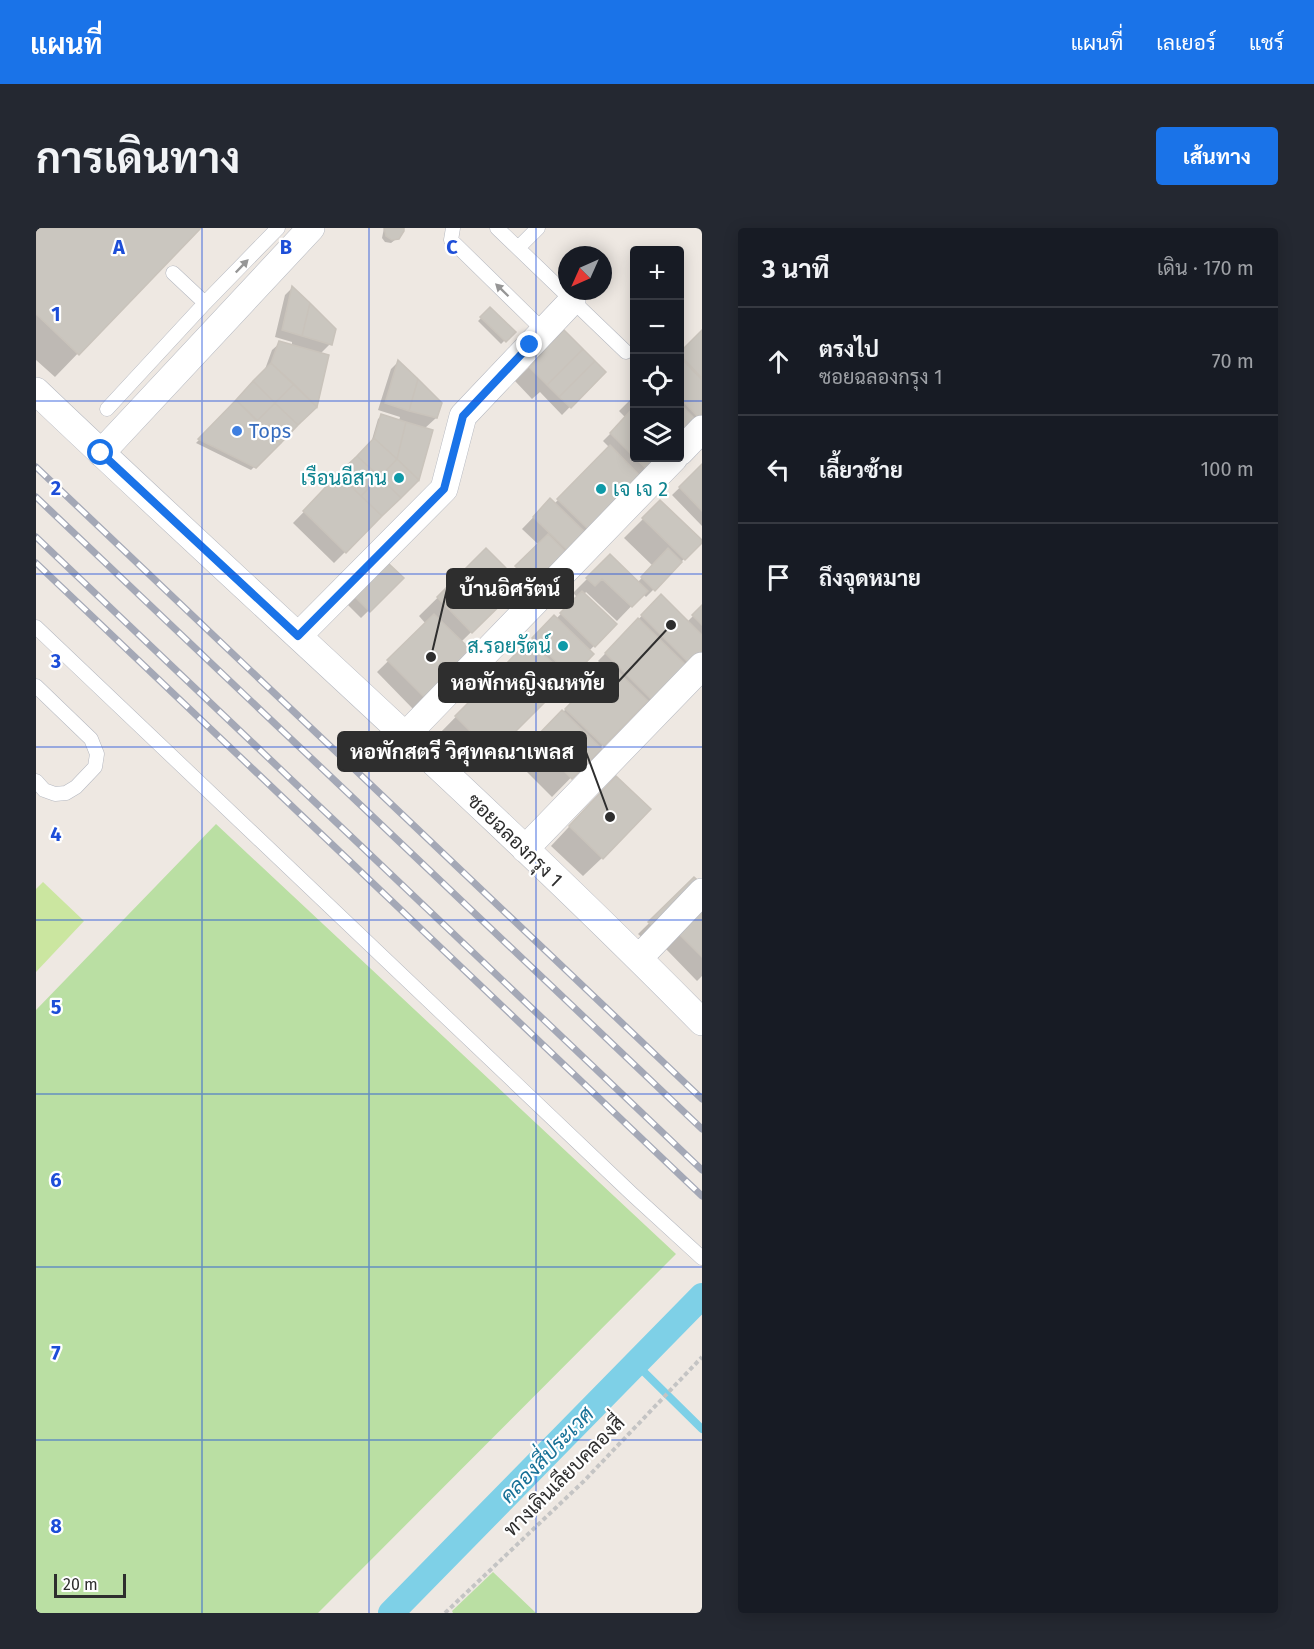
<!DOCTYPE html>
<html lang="th">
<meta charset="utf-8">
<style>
body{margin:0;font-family:"Fira Sans",Sarabun,sans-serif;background:#242831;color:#f1f3f6}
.controls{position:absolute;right:18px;top:18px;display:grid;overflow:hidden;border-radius:6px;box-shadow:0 3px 15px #0003}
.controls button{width:54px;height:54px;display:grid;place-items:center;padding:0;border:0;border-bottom:2px solid #363941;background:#171b24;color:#f1f3f6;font:30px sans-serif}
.compass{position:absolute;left:522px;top:18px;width:54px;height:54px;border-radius:50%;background:#171b24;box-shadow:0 3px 15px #0003;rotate:225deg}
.scale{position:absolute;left:18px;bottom:15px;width:72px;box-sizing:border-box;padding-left:6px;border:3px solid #2e2e2e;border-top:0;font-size:16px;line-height:21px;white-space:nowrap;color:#2e2e2e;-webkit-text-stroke:4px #fff;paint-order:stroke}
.stop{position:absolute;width:18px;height:18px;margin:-14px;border:4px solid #1a73e8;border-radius:50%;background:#fff}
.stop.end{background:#1a73e8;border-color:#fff;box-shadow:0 2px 6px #0008}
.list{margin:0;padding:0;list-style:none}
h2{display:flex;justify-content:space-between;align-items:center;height:78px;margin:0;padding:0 24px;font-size:26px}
h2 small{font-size:20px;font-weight:400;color:#9ea1a6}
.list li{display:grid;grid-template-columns:39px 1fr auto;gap:18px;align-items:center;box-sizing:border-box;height:108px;padding:0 24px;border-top:2px solid #363941}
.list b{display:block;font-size:22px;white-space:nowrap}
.list p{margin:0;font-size:20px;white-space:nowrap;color:#9ea1a6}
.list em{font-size:20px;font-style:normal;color:#9ea1a6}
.icon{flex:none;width:33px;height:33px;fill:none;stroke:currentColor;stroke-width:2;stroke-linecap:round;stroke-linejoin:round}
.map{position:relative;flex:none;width:666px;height:1385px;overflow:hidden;border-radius:6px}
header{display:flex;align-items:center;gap:36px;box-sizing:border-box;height:84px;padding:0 30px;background:#1a73e8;color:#fff}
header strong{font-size:28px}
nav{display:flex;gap:33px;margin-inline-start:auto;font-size:21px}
.intro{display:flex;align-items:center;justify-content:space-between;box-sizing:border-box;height:144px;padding:0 36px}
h1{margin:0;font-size:42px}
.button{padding:15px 27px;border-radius:6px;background:#1a73e8;color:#fff;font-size:21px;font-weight:700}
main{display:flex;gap:36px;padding:0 36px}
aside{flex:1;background:#171b24;border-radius:6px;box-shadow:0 3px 15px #0003}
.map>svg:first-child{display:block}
.green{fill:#badfa3}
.pitch{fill:#cbe6a0}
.shadow{fill:#0003}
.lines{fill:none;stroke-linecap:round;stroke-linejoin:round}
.stream{stroke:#7ed0e7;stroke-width:8}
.canal{stroke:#7ed0e7;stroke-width:26}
.building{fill:#cac6bf;stroke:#c9c3bb;stroke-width:1.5}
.service-casing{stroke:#b5b8c0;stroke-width:15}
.minor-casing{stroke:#b5b8c0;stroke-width:28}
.path{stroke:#c4c4c4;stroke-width:4;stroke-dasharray:4.5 3;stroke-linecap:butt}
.service{stroke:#fff;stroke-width:14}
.minor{stroke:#fff;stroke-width:27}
.rail-casing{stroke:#a4a8b6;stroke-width:7}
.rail{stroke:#fff;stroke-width:4.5;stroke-dasharray:14;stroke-linecap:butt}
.oneway{fill:#969696}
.route{stroke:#1a73e8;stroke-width:8}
.grid{fill:none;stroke:#1d4ed8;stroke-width:1.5;stroke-opacity:0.55}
.shop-dot{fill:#3f7fe0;stroke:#fff;stroke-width:2}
.culture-dot{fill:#0f9aa8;stroke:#fff;stroke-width:2}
.labels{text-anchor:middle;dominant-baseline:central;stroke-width:4.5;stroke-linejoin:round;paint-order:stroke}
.shop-label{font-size:20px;fill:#366cbe;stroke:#fff;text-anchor:start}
.culture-label{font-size:20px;fill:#0d838f;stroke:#fff;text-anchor:end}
.street-label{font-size:20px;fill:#2e2e2e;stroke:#fff}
.water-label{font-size:21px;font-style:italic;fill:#187197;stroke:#fff}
.grid-label{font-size:20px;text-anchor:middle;font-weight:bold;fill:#1d4ed8;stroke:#fff;stroke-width:4.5;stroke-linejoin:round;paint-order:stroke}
.leader{fill:none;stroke:#2e2e2e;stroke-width:2}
.callout-dot{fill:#2e2e2e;stroke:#fff;stroke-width:2}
.callout{fill:#2e2e2e;stroke:#2e2e2e;stroke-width:2}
.callout-label{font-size:21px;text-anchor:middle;font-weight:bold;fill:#fff}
</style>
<header>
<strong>แผนที่</strong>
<nav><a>แผนที่</a><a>เลเยอร์</a><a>แชร์</a></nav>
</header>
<div class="intro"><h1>การเดินทาง</h1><a class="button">เส้นทาง</a></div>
<main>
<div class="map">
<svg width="666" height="1385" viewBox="0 0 666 1385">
<rect width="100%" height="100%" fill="#eee8e2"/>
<path class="green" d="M 180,596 L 640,1026 L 282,1385 L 0,1385 L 0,782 Z
M 457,1344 L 500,1385 L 417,1385 L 416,1383 Z"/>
<path class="pitch" d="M 7,654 L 48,693 L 0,744 L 0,661 Z"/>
<path class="shadow" d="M 0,0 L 163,0 L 19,149 L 0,132 Z
M 348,0 L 366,0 L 364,8 L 355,15 L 349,14 L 346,10 Z
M 256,60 L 294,116 L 284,126 L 280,178 L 215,242 L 160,215 L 228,144 L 236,122 L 244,115 L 256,118 L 256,114 L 239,109 L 249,67 Z
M 454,81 L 477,104 L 465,116 L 442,93 Z
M 528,104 L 568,144 L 526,187 L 504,164 L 496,171 L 479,153 Z
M 666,104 L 666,184 L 644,217 L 644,126 Z
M 362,134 L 400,190 L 388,201 L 340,293 L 298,335 L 257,295 L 335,215 L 342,191 L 345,188 L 363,193 L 364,189 L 342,182 L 355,141 Z
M 598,168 L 598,230 L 631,230 L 482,378 L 472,368 L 425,414 L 436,425 L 378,482 L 341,444 L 390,396 L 383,388 L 450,322 L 474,346 L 503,317 L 486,301 L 514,272 L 518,276 L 574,220 L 567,213 L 590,190 L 583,183 Z
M 666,238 L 666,298 L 636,267 Z
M 624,274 L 665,314 L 610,369 L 607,366 L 581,393 L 550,364 L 548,367 L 579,396 L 553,423 L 556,426 L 437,544 L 401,508 L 518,389 L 520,391 L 541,369 L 537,365 L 574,328 L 601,355 L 617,338 L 588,310 Z
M 352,337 L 366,350 L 325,390 L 312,377 Z
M 625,368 L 651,394 L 666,379 L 666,422 L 610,481 L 606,477 L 516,569 L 479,532 L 570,441 L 562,433 Z
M 561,569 L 566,630 L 547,648 L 515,618 Z
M 658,651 L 611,714 L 602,706 Z
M 666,683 L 666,748 L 661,753 L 629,720 Z"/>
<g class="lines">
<path class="stream" d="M 600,1136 L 666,1201"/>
<path class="canal" d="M 355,1385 L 666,1068"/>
</g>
<path class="building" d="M 0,0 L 165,0 L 43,127 L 0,86 Z
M 348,0 L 368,0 L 368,3 L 363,11 L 356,12 L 350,8 Z
M 256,58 L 274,75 L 266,108 L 246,102 Z
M 274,75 L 300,101 L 296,117 L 266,108 Z
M 454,79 L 480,104 L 470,114 L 444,89 Z
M 528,102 L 547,121 L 511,157 L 492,138 Z
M 666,102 L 666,150 L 644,127 L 644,124 Z
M 243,113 L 293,127 L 281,179 L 235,135 Z
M 547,121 L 559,133 L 523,169 L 511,157 Z
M 362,132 L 382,151 L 373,183 L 349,175 Z
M 647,132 L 666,152 L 666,186 L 663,190 L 644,170 L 644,135 Z
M 559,133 L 570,144 L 535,180 L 523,169 Z
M 235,135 L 258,156 L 239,175 L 217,153 Z
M 382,151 L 406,175 L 401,190 L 373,183 Z
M 217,153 L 239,175 L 221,193 L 200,172 Z
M 258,156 L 281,179 L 262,197 L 239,175 Z
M 200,172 L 245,215 L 220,240 L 162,211 Z
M 239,175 L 262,197 L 245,215 L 221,193 Z
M 644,176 L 665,197 L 644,219 Z
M 596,181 L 598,184 L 598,229 L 574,205 Z
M 345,186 L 370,194 L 361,231 L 338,210 Z
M 370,194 L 397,202 L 383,252 L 361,231 Z
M 338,210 L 361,231 L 344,249 L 321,228 Z
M 574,217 L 608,252 L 556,305 L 521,271 Z
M 321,228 L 344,249 L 325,268 L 302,246 Z
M 599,230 L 633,230 L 616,246 Z
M 361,231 L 383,252 L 365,270 L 344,249 Z
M 666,236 L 666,283 L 643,259 Z
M 302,246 L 346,288 L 310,325 L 267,283 Z
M 344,249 L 365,270 L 346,288 L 325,268 Z
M 514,270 L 554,309 L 536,327 L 497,289 Z
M 624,272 L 666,312 L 666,315 L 649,332 L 606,290 Z
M 512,306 L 533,327 L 501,360 L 479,338 Z
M 450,320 L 486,356 L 436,405 L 401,369 Z
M 632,320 L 646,334 L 619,363 L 605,349 Z
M 574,326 L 612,363 L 596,379 L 566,351 L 559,358 L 550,350 Z
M 352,335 L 368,350 L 334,384 L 319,369 Z
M 546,363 L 581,396 L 559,419 L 524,385 Z
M 625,366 L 666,407 L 666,424 L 654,436 L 605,387 Z
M 666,377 L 666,397 L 656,387 Z
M 398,386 L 438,425 L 391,472 L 351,432 Z
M 518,387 L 558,426 L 536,449 L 496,410 Z
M 602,390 L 652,439 L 618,474 L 569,425 Z
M 493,412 L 533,451 L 511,474 L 471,435 Z
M 573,435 L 612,473 L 568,518 L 529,481 Z
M 470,437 L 508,475 L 457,526 L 419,488 Z
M 526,482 L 566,521 L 536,551 L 497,512 Z
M 580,548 L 615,581 L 567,631 L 533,598 Z
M 658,649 L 666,656 L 623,704 L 612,694 Z
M 666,681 L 666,729 L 642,705 Z"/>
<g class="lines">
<g class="service-casing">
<path id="service" d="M 417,0 L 415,12 L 508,103
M 461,0 L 590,124
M 482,20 L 502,0
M 137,45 L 169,75
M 71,181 L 169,75 L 242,0
M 0,399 L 596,966 L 666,1030
M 0,458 L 55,511 L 61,526 L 59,539 L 40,559 L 30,565 L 19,566 L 8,562 L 0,553"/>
</g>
<g class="minor-casing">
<path id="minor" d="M 0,163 C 221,374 451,576 666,794
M 644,224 L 666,201
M 65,225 L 275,0
M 262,408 L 408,261 L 427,188 L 536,73
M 369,508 L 638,230
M 489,621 L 666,438
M 603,730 L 666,664"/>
</g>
<path class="path" d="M 409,1385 L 548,1253 L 666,1129"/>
<use href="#service" class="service"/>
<use href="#minor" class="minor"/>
<g class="rail-casing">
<path id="rail" d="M 0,239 L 666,871
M 0,269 L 666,901
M 0,309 L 666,942
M 0,335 L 666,968"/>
</g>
<use href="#rail" class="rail"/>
</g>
<defs><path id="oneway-solid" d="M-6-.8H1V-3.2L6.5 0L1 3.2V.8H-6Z" transform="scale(1.5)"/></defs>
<g class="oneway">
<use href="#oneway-solid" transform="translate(206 38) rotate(-46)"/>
<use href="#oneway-solid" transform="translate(466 62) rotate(-136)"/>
</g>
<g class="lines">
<path class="route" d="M 65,225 L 262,408 L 408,261 L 427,188 L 494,117"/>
</g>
<path class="grid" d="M 166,0 L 166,1385M 333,0 L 333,1385M 500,0 L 500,1385M 0,173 L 598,173M 644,173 L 666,173M 0,346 L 666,346M 0,519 L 666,519M 0,692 L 666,692M 0,866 L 666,866M 0,1039 L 666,1039M 0,1212 L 666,1212"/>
<circle class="shop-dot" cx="201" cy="203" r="6"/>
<g class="culture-dot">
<circle cx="363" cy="250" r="6"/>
<circle cx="565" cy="261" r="6"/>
<circle cx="527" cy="418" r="6"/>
</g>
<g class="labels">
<g class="shop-label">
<text x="213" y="203">Tops</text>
</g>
<g class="culture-label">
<text x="351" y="250">เรือนอีสาน</text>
<text x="577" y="261" text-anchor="start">เจ เจ 2</text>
<text x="515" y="418">ส.รอยรัตน์</text>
</g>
<g class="street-label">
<text transform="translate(479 612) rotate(44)">ซอยฉลองกรุง 1</text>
<text transform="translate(528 1248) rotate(-45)">ทางเดินเลียบคลองสี่</text>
</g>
<g class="water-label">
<text transform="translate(511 1227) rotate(-46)">คลองสี่ประเวศ</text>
</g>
</g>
<g class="grid-label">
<text x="83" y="26">A</text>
<text x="250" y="26">B</text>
<text x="416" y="26">C</text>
<text x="20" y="93">1</text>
<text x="20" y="267">2</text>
<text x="20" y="440">3</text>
<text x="20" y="613">4</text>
<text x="20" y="786">5</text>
<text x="20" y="959">6</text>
<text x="20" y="1132">7</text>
<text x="20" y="1305">8</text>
</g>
<path class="leader" d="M395 429L411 361M635 397L582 454M574 589L550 524"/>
<g class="callout-dot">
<circle cx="395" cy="429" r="6"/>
<circle cx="635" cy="397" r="6"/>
<circle cx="574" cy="589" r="6"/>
</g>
<g class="callout">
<rect x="411" y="341" width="126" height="39" rx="6"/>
<rect x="403" y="435" width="179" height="39" rx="6"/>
<rect x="302" y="504" width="248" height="39" rx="6"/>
</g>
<g class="callout-label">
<text x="474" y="368">บ้านอิศรัตน์</text>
<text x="492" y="462">หอพักหญิงณหทัย</text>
<text x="426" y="531">หอพักสตรี วิศุทคณาเพลส</text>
</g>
</svg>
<div class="controls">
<button>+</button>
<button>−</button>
<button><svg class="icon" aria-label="locate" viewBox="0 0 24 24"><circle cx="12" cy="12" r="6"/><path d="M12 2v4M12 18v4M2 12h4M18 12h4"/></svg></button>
<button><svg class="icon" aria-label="layers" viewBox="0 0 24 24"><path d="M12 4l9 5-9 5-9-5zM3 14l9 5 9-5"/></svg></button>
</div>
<svg class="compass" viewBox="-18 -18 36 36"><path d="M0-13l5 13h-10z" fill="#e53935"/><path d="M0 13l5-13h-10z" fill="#9ea1a6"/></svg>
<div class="scale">20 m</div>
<div class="stop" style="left:65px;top:225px"></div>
<div class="stop end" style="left:494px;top:117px"></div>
</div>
<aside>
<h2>3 นาที<small>เดิน · 170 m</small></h2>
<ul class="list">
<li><svg class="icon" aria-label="ahead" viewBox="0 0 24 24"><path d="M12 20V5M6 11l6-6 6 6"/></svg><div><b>ตรงไป</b><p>ซอยฉลองกรุง 1</p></div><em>70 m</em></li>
<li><svg class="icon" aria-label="left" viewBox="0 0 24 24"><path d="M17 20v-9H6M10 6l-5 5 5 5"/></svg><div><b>เลี้ยวซ้าย</b></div><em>100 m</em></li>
<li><svg class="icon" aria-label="arrive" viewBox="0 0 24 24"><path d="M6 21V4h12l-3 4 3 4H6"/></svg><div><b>ถึงจุดหมาย</b></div></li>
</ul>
</aside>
</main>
